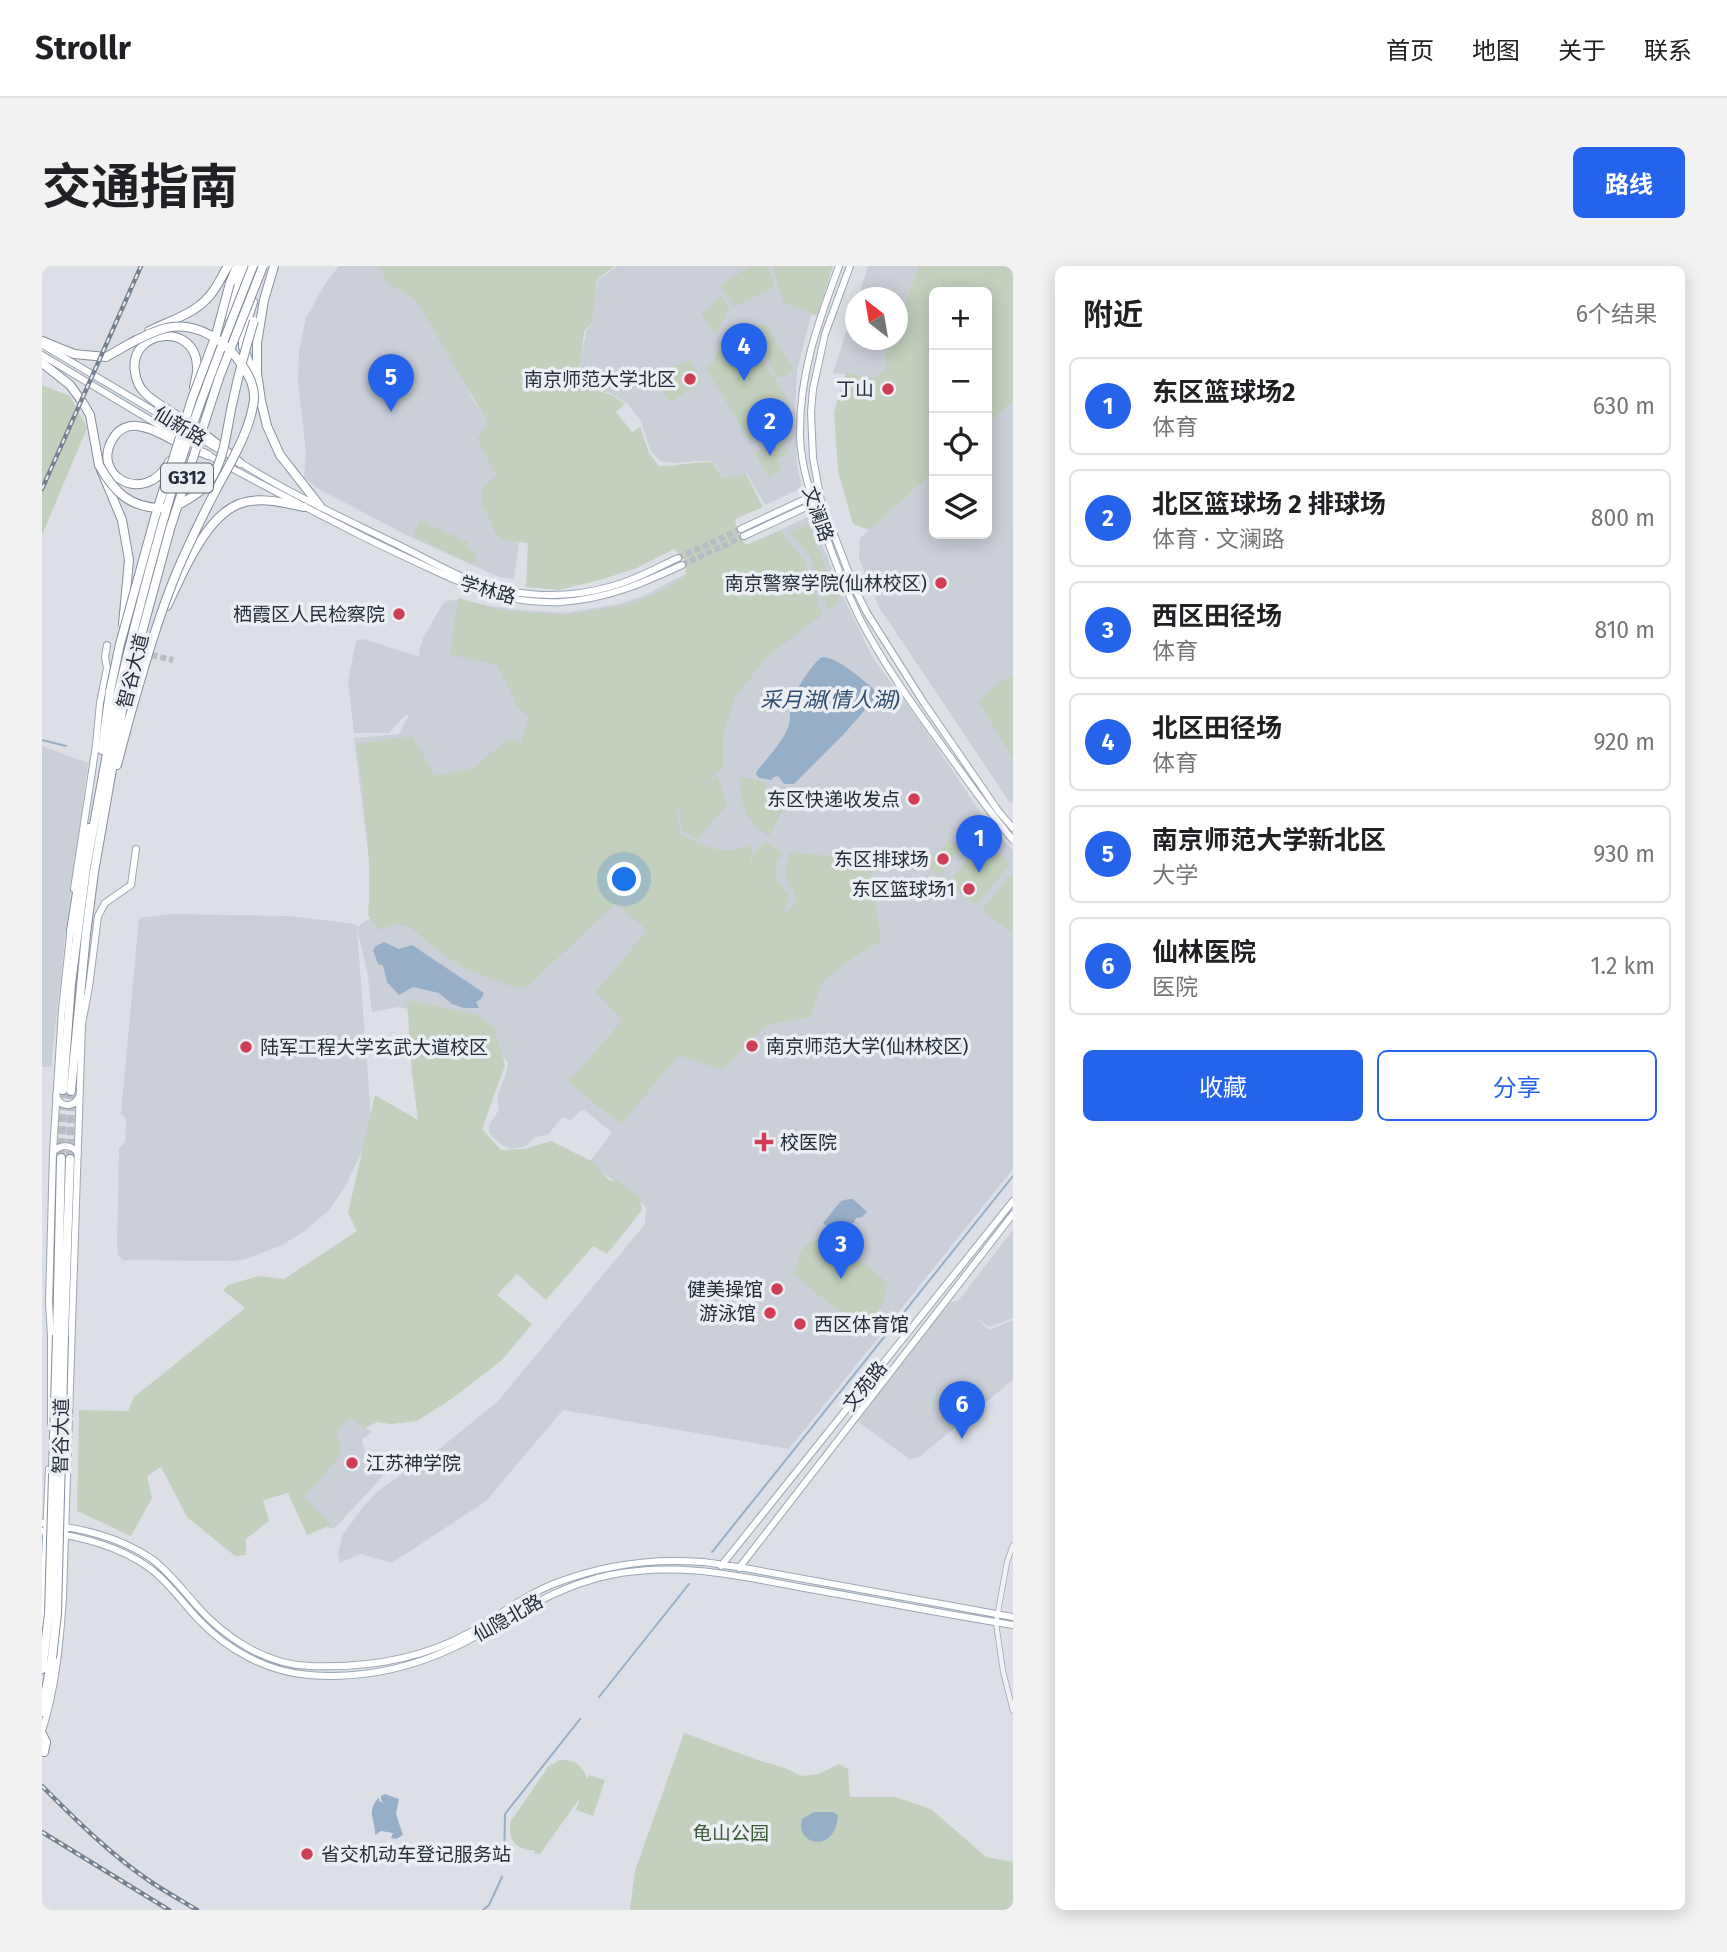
<!DOCTYPE html>
<html lang="zh">
<meta charset="utf-8">
<style>
body{margin:0;font-family:"Fira Sans","Noto Sans SC",sans-serif;background:#f2f2f2;color:#202124}
.controls{position:absolute;right:21px;top:21px;display:grid;overflow:hidden;border-radius:10px;box-shadow:0 4px 18px #0003}
.controls button{width:63px;height:63px;display:grid;place-items:center;padding:0;border:0;border-bottom:2px solid #e0e0e0;background:#fff;color:#202124;font:35px sans-serif}
.compass{position:absolute;left:803px;top:21px;width:63px;height:63px;border-radius:50%;background:#fff;box-shadow:0 4px 18px #0003;rotate:329deg}
.you{position:absolute;left:583px;top:614px;width:24px;height:24px;margin:-18px;border:5px solid #fff;border-radius:50%;background:#1a73e8;box-shadow:0 0 0 10px #1a73e833}
.badge{display:grid;place-items:center;width:46px;height:46px;border-radius:50%;background:#2563eb;color:#fff;font-size:23px;font-weight:700}
.pin{position:absolute;translate:-50% -58px;filter:drop-shadow(0 2px 4px #0008)}
.pin::after{content:'';position:absolute;top:37px;width:24px;height:21px;background:inherit;clip-path:polygon(0 0,100% 0,50% 100%)}
.list{margin:0;padding:0;list-style:none}
h2{display:flex;justify-content:space-between;align-items:center;height:91px;margin:0;padding:0 28px;font-size:30px}
h2 small{font-size:23px;font-weight:400;color:#757577}
.list li{display:grid;grid-template-columns:46px 1fr auto;gap:21px;align-items:center;box-sizing:border-box;height:98px;margin:0 14px 14px;padding:0 14px;border:2px solid #e0e0e0;border-radius:10px}
.list b{display:block;font-size:26px;white-space:nowrap}
.list p{margin:0;font-size:23px;white-space:nowrap;color:#757577}
.list em{font-size:23px;font-style:normal;color:#757577}
.actions{display:flex;gap:14px;padding:21px 28px}
.actions a{flex:1;padding:16px 0;border:2px solid #2563eb;border-radius:10px;text-align:center;font-size:24px;color:#2563eb}
.actions .main{background:#2563eb;color:#fff}
.icon{flex:none;width:38px;height:38px;fill:none;stroke:currentColor;stroke-width:2;stroke-linecap:round;stroke-linejoin:round}
.map{position:relative;flex:none;width:971px;height:1644px;overflow:hidden;border-radius:10px}
header{display:flex;align-items:center;gap:42px;box-sizing:border-box;height:98px;padding:0 35px;background:#fff;border-bottom:2px solid #e0e0e0}
header strong{font-size:33px}
nav{display:flex;gap:38px;margin-inline-start:auto;font-size:24px}
.intro{display:flex;align-items:center;justify-content:space-between;box-sizing:border-box;height:168px;padding:0 42px}
h1{margin:0;font-size:49px}
.button{padding:18px 32px;border-radius:10px;background:#2563eb;color:#fff;font-size:24px;font-weight:700}
main{display:flex;gap:42px;padding:0 42px}
aside{flex:1;background:#fff;border-radius:10px;box-shadow:0 4px 18px #0003}
.map>svg:first-child{display:block}
.built{fill:#cacfd8}
.green{fill:#c2d0bd}
.water{fill:#96afc7}
.lines{fill:none;stroke-linecap:round;stroke-linejoin:round}
.stream{stroke:#96afc7;stroke-width:2}
.major-tunnel{stroke:#b8bcc4;stroke-width:6;stroke-dasharray:6 3;stroke-linecap:butt}
.highway-tunnel{stroke:#b8bcc4;stroke-width:8;stroke-dasharray:8 4;stroke-linecap:butt}
.minor-casing{stroke:#a2a7b0;stroke-width:6}
.major-casing{stroke:#9ba5b2;stroke-width:8}
.highway-casing{stroke:#838e9d;stroke-width:10}
.minor{stroke:#eff1f5;stroke-width:4.5}
.major{stroke:#fff;stroke-width:6}
.highway{stroke:#fff;stroke-width:8}
.rail-casing{stroke:#758090;stroke-width:4.5}
.rail{stroke:#ebeff4;stroke-width:2;stroke-dasharray:5;stroke-linecap:butt}
.highway-bridge-casing{stroke:#838e9d;stroke-width:10;stroke-linecap:butt}
.highway-bridge{stroke:#fff;stroke-width:8}
.poi-dot{fill:#cf3e55;stroke:#ebeff4;stroke-width:2.5}
.labels{text-anchor:middle;dominant-baseline:central;stroke-width:7;stroke-linejoin:round;paint-order:stroke}
.shield{fill:#ebeff4;stroke:#616874;stroke-width:2}
.shield-label{font-size:18px;font-weight:bold;fill:#262e3d}
.poi-label{font-size:19px;fill:#262e3d;stroke:#ebeff4;text-anchor:end}
.street-label{font-size:19px;fill:#262e3d;stroke:#ebeff4}
.park-label{font-size:19px;fill:#3a5833;stroke:#ebeff4}
.water-label{font-size:21px;font-style:italic;fill:#304e71;stroke:#ebeff4}
</style>
<header>
<strong>Strollr</strong>
<nav><a>首页</a><a>地图</a><a>关于</a><a>联系</a></nav>
</header>
<div class="intro"><h1>交通指南</h1><a class="button">路线</a></div>
<main>
<div class="map">
<svg width="971" height="1644" viewBox="0 0 971 1644">
<rect width="100%" height="100%" fill="#dce0e6"/>
<path class="built" d="M 297,0 L 340,0 L 378,31 L 408,83 L 430,132 L 462,180 L 478,270 L 472,313 L 457,311 L 366,270 L 275,222 L 262,211 L 264,186 L 256,115 L 257,85 L 264,52 L 283,18 Z
M 575,0 L 731,0 L 734,4 L 773,33 L 755,105 L 753,146 L 755,198 L 760,222 L 723,239 L 705,208 L 682,212 L 670,195 L 656,195 L 635,197 L 618,195 L 608,184 L 599,155 L 586,138 L 568,127 L 543,121 L 538,97 L 544,66 L 550,56 L 551,34 L 555,18 L 557,13 Z
M 826,0 L 877,0 L 856,56 L 856,32 L 816,32 Z
M 813,38 L 814,74 L 849,74 L 842,91 L 845,100 L 833,112 L 791,107 Z
M 971,135 L 971,535 L 968,537 L 837,341 L 817,293 L 818,272 L 892,206 L 892,268 L 945,268 L 945,159 Z
M 768,250 L 805,339 L 831,392 L 880,459 L 948,561 L 971,584 L 971,903 L 747,1183 L 521,1144 L 444,1235 L 350,1297 L 318,1288 L 298,1297 L 296,1288 L 300,1270 L 321,1241 L 336,1225 L 401,1180 L 456,1135 L 594,969 L 603,958 L 604,941 L 548,896 L 570,866 L 542,844 L 538,845 L 529,854 L 520,851 L 506,869 L 493,871 L 484,880 L 469,883 L 460,879 L 447,867 L 447,859 L 457,844 L 455,831 L 464,807 L 466,796 L 431,764 L 421,752 L 356,741 L 330,746 L 326,710 L 315,663 L 330,865 L 303,921 L 287,944 L 263,965 L 240,979 L 204,993 L 191,995 L 81,994 L 76,989 L 75,979 L 77,882 L 83,876 L 84,852 L 79,848 L 97,652 L 130,648 L 246,650 L 314,658 L 315,661 L 328,652 L 333,643 L 312,472 L 357,468 L 367,449 L 363,449 L 347,467 L 312,467 L 306,415 L 314,375 L 321,373 L 378,391 L 377,385 L 382,370 L 400,339 L 404,335 L 413,334 L 468,343 L 521,347 L 577,338 L 601,330 L 647,306 Z
M 0,480 L 46,497 L 23,672 L 9,801 L 0,801 Z
M 971,964 L 971,1052 L 947,1061 L 935,1052 L 947,1064 L 971,1054 L 971,1114 L 876,1192 L 867,1193 L 818,1157 L 817,1153 L 907,1037 L 916,1035 Z
M 308,1151 L 330,1166 L 320,1173 L 322,1182 L 341,1210 L 294,1261 L 288,1263 L 261,1230 L 299,1185 L 288,1170 Z"/>
<path class="green" d="M 338,0 L 573,0 L 557,12 L 554,18 L 550,56 L 542,66 L 537,109 L 541,120 L 570,129 L 583,138 L 574,146 L 590,166 L 598,161 L 607,187 L 617,200 C 635,200 652,196 670,196 L 681,212 L 704,208 L 721,241 L 693,253 L 696,268 L 704,279 L 739,265 L 763,296 L 780,349 L 728,388 L 693,430 L 681,470 L 681,501 L 658,523 L 675,509 L 685,539 L 655,573 L 641,565 L 637,546 L 642,538 L 634,546 L 639,568 C 669,583 678,590 710,579 L 708,601 L 710,600 L 711,588 L 723,575 L 740,587 L 740,590 L 735,594 L 733,610 L 748,631 L 741,644 L 744,646 L 755,634 L 743,609 L 747,586 L 785,590 L 823,580 L 851,590 L 829,607 L 839,675 L 804,696 L 778,719 L 769,751 L 729,758 L 713,770 L 681,804 L 636,790 L 579,858 L 526,816 L 581,754 L 554,726 L 605,664 L 573,638 L 486,720 L 474,722 L 420,701 L 394,683 L 369,662 L 354,658 L 336,664 L 326,649 C 331,595 321,532 315,478 L 370,470 L 393,510 L 432,502 L 465,473 L 479,476 L 487,451 L 477,443 L 455,399 L 408,389 L 416,332 L 463,345 L 524,349 L 581,340 L 614,328 L 644,310 L 643,293 L 632,283 L 595,302 L 561,313 L 516,324 L 484,321 L 486,277 L 460,274 L 452,266 L 448,253 L 439,239 L 440,222 L 455,209 L 435,173 L 446,157 L 374,34 L 345,17 Z
M 709,0 L 725,0 L 731,14 L 731,22 L 691,41 L 678,19 Z
M 731,0 L 791,0 L 775,50 L 741,36 Z
M 877,0 L 971,0 L 971,135 L 945,159 L 945,26 L 892,26 L 892,206 L 827,264 L 811,258 L 796,205 L 792,146 L 804,107 L 833,112 L 845,100 L 842,91 L 849,74 L 856,74 L 856,56 Z
M 680,30 L 687,42 L 677,64 L 672,68 L 659,47 L 671,40 L 671,35 Z
M 724,58 L 751,102 L 744,110 L 736,112 L 709,66 L 713,60 Z
M 699,77 L 710,81 L 714,85 C 723,98 742,123 746,137 C 748,146 745,157 739,163 C 731,170 723,172 713,170 L 707,174 L 663,101 L 670,98 C 674,84 684,77 699,77 Z
M 648,94 L 660,116 L 630,135 L 627,135 L 613,113 L 619,105 Z
M 0,119 L 28,130 L 45,162 L 0,269 Z
M 738,172 L 747,186 L 735,194 L 740,204 L 727,212 L 713,187 Z
M 378,254 L 427,277 L 424,282 L 435,287 L 430,298 L 371,270 Z
M 766,258 L 797,334 L 793,340 L 786,343 L 768,290 L 747,266 Z
M 965,412 L 971,412 L 971,493 L 936,435 C 948,428 951,417 965,412 Z
M 699,512 L 708,512 L 719,516 L 721,514 L 724,522 L 730,526 L 742,520 L 749,523 L 742,542 L 727,570 C 706,560 696,534 699,512 Z
M 907,574 L 918,582 L 900,607 L 895,609 L 886,600 Z
M 941,574 L 967,595 L 967,599 L 934,639 L 910,620 L 908,615 Z
M 971,607 L 971,661 L 968,665 L 940,644 Z
M 365,734 L 436,749 L 452,761 L 463,799 L 440,863 L 459,884 L 483,883 L 509,875 L 551,896 L 568,915 L 576,915 L 597,930 L 600,944 L 565,988 L 551,980 L 504,1034 L 475,1008 L 455,1029 L 490,1058 L 460,1094 L 411,1132 L 375,1155 L 349,1158 L 335,1156 L 323,1162 L 308,1152 L 294,1167 L 299,1183 L 295,1194 L 262,1231 L 289,1259 L 265,1269 L 246,1227 L 221,1234 L 227,1255 L 204,1273 L 204,1289 L 193,1290 L 145,1251 L 119,1201 L 105,1210 L 110,1232 L 89,1270 L 35,1245 L 37,1144 L 86,1145 L 92,1131 L 203,1042 L 181,1024 L 186,1019 L 217,1010 L 242,1013 L 315,965 L 306,947 L 333,829 L 376,854 L 370,807 Z
M 784,966 L 847,1018 L 843,1022 C 844,1040 835,1051 817,1054 L 814,1059 L 750,1007 L 755,1003 C 755,985 764,976 781,972 L 780,970 Z
M 642,1467 L 716,1494 L 743,1502 L 759,1510 L 777,1508 L 797,1498 L 806,1503 L 808,1531 L 853,1531 L 889,1543 L 944,1591 L 971,1596 L 971,1644 L 588,1644 L 593,1605 Z
M 518,1494 C 532,1493 541,1499 545,1513 L 547,1509 L 563,1514 L 551,1550 L 534,1544 L 538,1532 L 498,1588 L 492,1587 L 493,1584 C 475,1586 464,1572 469,1555 L 506,1501 Z"/>
<path class="water" d="M 780,391 C 796,391 822,415 834,425 L 835,430 L 801,469 L 752,518 L 742,518 L 736,510 L 732,511 L 729,514 L 717,512 L 714,508 L 715,505 C 726,491 741,476 747,459 C 749,452 747,444 749,437 C 752,426 771,396 780,391 Z
M 342,676 L 357,683 L 370,679 L 442,727 L 439,733 L 434,736 L 437,742 L 422,742 L 410,738 L 397,727 L 371,721 L 357,729 L 345,716 L 341,700 L 336,698 L 331,684 L 334,680 Z
M 807,933 L 811,933 L 825,946 L 820,951 L 814,952 L 812,957 L 802,960 L 799,966 L 794,968 L 781,957 L 799,935 Z
M 343,1528 L 357,1533 L 354,1548 L 361,1569 L 354,1573 L 349,1572 L 351,1567 L 339,1565 L 333,1569 C 334,1553 323,1548 337,1531 L 337,1536 L 339,1535 L 342,1539 L 339,1533 L 339,1530 Z
M 772,1546 L 791,1546 L 796,1549 C 794,1589 752,1579 760,1553 Z"/>
<g class="lines">
<path class="stream" d="M 0,474 L 24,480
M 670,1286 L 971,910
M 557,1431 L 647,1318
M 462,1594 L 463,1548 L 538,1453
M 441,1644 L 447,1639 L 460,1611"/>
<path class="major-tunnel" d="M 636,292 L 699,263
M 640,299 L 702,270
M 92,385 L 131,394"/>
<path class="highway-tunnel" d="M 19,892 L 21,824
M 28,893 L 29,825"/>
<g class="minor-casing">
<path id="minor" d="M 971,1279 L 965,1296 L 954,1357 L 961,1405 L 971,1445"/>
</g>
<g class="major-casing">
<path id="major" d="M 797,0 C 776,57 757,107 758,170 C 759,204 771,235 783,267 C 793,296 804,324 817,351 C 841,398 873,442 904,485 C 926,515 947,546 971,574
M 808,0 L 783,68 L 771,123 L 769,146 L 771,192 L 779,235 L 813,323 L 825,347 L 882,437 L 957,546 L 971,562
M 1,79 L 181,186
M 0,89 L 140,173
M 164,188 C 212,215 261,240 310,265 C 335,278 361,290 387,302 C 431,323 469,338 519,336 C 565,333 599,318 640,299
M 196,195 C 244,226 297,250 348,275 C 374,287 399,302 425,313 C 469,331 521,334 567,321 C 592,315 614,302 636,292
M 699,263 L 772,229
M 702,270 L 773,237
M 32,623 L 54,479 L 58,437 L 65,402 L 63,391 L 65,379
M 14,830 C 19,842 31,842 37,831
M 11,886 C 19,878 29,878 36,887
M 9,1157 L 9,1070 L 7,1037 L 11,886 L 20,743 L 29,661
M 0,1257 C 40,1263 76,1270 110,1293 C 127,1306 140,1323 154,1339 C 182,1371 224,1399 268,1400 C 323,1402 378,1394 427,1367 C 456,1351 482,1329 514,1317 C 561,1299 610,1292 660,1296 C 672,1297 685,1300 697,1301 L 971,1351
M 0,1265 C 39,1271 76,1279 109,1303 C 127,1317 140,1336 156,1353 C 184,1383 225,1406 267,1409 C 316,1413 366,1403 411,1382 C 466,1356 506,1322 568,1309 C 634,1295 698,1310 762,1322 C 832,1334 901,1348 971,1359
M 679,1300 L 971,935
M 697,1302 L 971,948
M 0,1358 L 7,1203
M 0,1465 C 14,1421 18,1376 21,1330 L 40,758 L 47,721 L 56,650 L 63,637 L 89,619 L 94,583"/>
</g>
<g class="highway-casing">
<path id="highway" d="M 232,0 L 222,34 L 215,77 L 215,107 L 219,135 L 225,160 L 238,189 L 278,240
M 188,17 L 195,0
M 182,50 L 202,0
M 107,65 C 131,53 157,47 172,24 C 177,17 181,8 186,0
M 0,75 L 32,88 L 64,91 L 94,74
M 0,97 L 28,119 L 41,137 L 48,149 L 57,199 L 80,254 L 87,294 L 81,358
M 210,114 L 208,99 L 201,81 L 201,68 L 211,36
M 152,121 C 153,114 156,107 155,100 C 153,55 86,64 93,106 C 94,113 97,121 102,126 C 111,136 126,143 137,151 C 159,165 179,180 198,197
M 128,195 C 103,242 46,209 72,171 C 77,163 86,159 95,160 C 108,161 119,168 131,174 C 142,179 154,184 166,189
M 125,340 C 140,309 163,251 197,238 C 217,230 242,237 262,241
M 60,484 L 68,425
M 75,499 L 88,450
M 29,665 L 43,575 L 47,562
M 21,824 L 29,718 L 44,602 L 76,428
M 29,825 L 44,668 L 52,606 L 83,429
M 15,1069 L 19,892
M 22,1070 L 28,893
M 0,1403 L 2,1389
M 0,1446 L 10,1392
M 0,1468 L 4,1476 L 2,1486"/>
</g>
<use href="#minor" class="minor"/>
<use href="#major" class="major"/>
<use href="#highway" class="highway"/>
<g class="rail-casing">
<path id="rail" d="M 0,223 L 99,0
M 0,1520 C 35,1555 71,1591 112,1618 C 126,1627 140,1635 155,1644
M 0,1566 L 127,1644"/>
</g>
<use href="#rail" class="rail"/>
<g class="highway-bridge-casing">
<path id="highway-bridge" d="M 57,199 C 72,226 88,242 120,242
M 136,239 C 151,231 164,223 172,208 C 183,188 185,162 190,139 C 196,111 203,83 212,55
M 68,425 L 78,378 L 113,251 L 150,133 L 174,69 L 188,17
M 76,428 C 97,341 119,255 147,170 C 166,113 189,56 211,0
M 83,429 L 128,263 L 177,112 L 221,0
M 88,450 C 102,401 116,351 136,303 C 148,276 161,248 175,222 C 190,194 208,165 212,134 C 213,120 207,110 200,99 C 184,75 155,55 124,62 C 112,65 100,71 89,77
M 2,1389 L 7,1347 L 15,1069
M 10,1392 L 15,1348 L 22,1070"/>
</g>
<use href="#highway-bridge" class="highway-bridge"/>
</g>
<g class="poi-dot">
<circle cx="648" cy="113" r="7"/>
<circle cx="846" cy="123" r="7"/>
<circle cx="899" cy="317" r="7"/>
<circle cx="357" cy="348" r="7"/>
<circle cx="872" cy="533" r="7"/>
<circle cx="901" cy="593" r="7"/>
<circle cx="927" cy="623" r="7"/>
<circle cx="710" cy="780" r="7"/>
<circle cx="204" cy="781" r="7"/>
<path d="M718.5 865.5h7v7h7v7h-7v7h-7v-7h-7v-7h7z"/>
<circle cx="735" cy="1023" r="7"/>
<circle cx="728" cy="1047" r="7"/>
<circle cx="758" cy="1058" r="7"/>
<circle cx="310" cy="1197" r="7"/>
<circle cx="265" cy="1588" r="7"/>
</g>
<g class="labels">
<rect class="shield" x="119" y="197.5" width="52" height="29" rx="5"/>
<g class="shield-label">
<text x="145" y="212">G312</text>
</g>
<g class="poi-label">
<text x="634" y="113">南京师范大学北区</text>
<text x="832" y="123">丁山</text>
<text x="885" y="317">南京警察学院(仙林校区)</text>
<text x="343" y="348">栖霞区人民检察院</text>
<text x="858" y="533">东区快递收发点</text>
<text x="887" y="593">东区排球场</text>
<text x="913" y="623">东区篮球场1</text>
<text x="724" y="780" text-anchor="start">南京师范大学(仙林校区)</text>
<text x="218" y="781" text-anchor="start">陆军工程大学玄武大道校区</text>
<text x="738" y="876" text-anchor="start">校医院</text>
<text x="721" y="1023">健美操馆</text>
<text x="714" y="1047">游泳馆</text>
<text x="772" y="1058" text-anchor="start">西区体育馆</text>
<text x="324" y="1197" text-anchor="start">江苏神学院</text>
<text x="279" y="1588" text-anchor="start">省交机动车登记服务站</text>
</g>
<g class="street-label">
<text transform="translate(138 160) rotate(31)">仙新路</text>
<text transform="translate(776 248) rotate(71)">文澜路</text>
<text transform="translate(446 324) rotate(16)">学林路</text>
<text transform="translate(91 405) rotate(-76)">智谷大道</text>
<text transform="translate(823 1120) rotate(-51)">文苑路</text>
<text transform="translate(19 1170) rotate(-89)">智谷大道</text>
<text transform="translate(466 1352) rotate(-29)">仙隐北路</text>
</g>
<g class="park-label">
<text x="689" y="1567">龟山公园</text>
</g>
<g class="water-label">
<text x="788" y="434">采月湖(情人湖)</text>
</g>
</g>
</svg>
<div class="controls">
<button>+</button>
<button>−</button>
<button><svg class="icon" aria-label="locate" viewBox="0 0 24 24"><circle cx="12" cy="12" r="6"/><path d="M12 2v4M12 18v4M2 12h4M18 12h4"/></svg></button>
<button><svg class="icon" aria-label="layers" viewBox="0 0 24 24"><path d="M12 4l9 5-9 5-9-5zM3 14l9 5 9-5"/></svg></button>
</div>
<svg class="compass" viewBox="-18 -18 36 36"><path d="M0-13l5 13h-10z" fill="#e53935"/><path d="M0 13l5-13h-10z" fill="#757577"/></svg>
<div class="you"></div>
<div class="pin badge" style="left:937px;top:607px">1</div>
<div class="pin badge" style="left:728px;top:190px">2</div>
<div class="pin badge" style="left:799px;top:1013px">3</div>
<div class="pin badge" style="left:702px;top:115px">4</div>
<div class="pin badge" style="left:349px;top:146px">5</div>
<div class="pin badge" style="left:920px;top:1173px">6</div>
</div>
<aside>
<h2>附近<small>6个结果</small></h2>
<ul class="list">
<li><span class="badge">1</span><div><b>东区篮球场2</b><p>体育</p></div><em>630 m</em></li>
<li><span class="badge">2</span><div><b>北区篮球场 2 排球场</b><p>体育 · 文澜路</p></div><em>800 m</em></li>
<li><span class="badge">3</span><div><b>西区田径场</b><p>体育</p></div><em>810 m</em></li>
<li><span class="badge">4</span><div><b>北区田径场</b><p>体育</p></div><em>920 m</em></li>
<li><span class="badge">5</span><div><b>南京师范大学新北区</b><p>大学</p></div><em>930 m</em></li>
<li><span class="badge">6</span><div><b>仙林医院</b><p>医院</p></div><em>1.2 km</em></li>
</ul>
<div class="actions"><a class="main">收藏</a><a>分享</a></div>
</aside>
</main>
